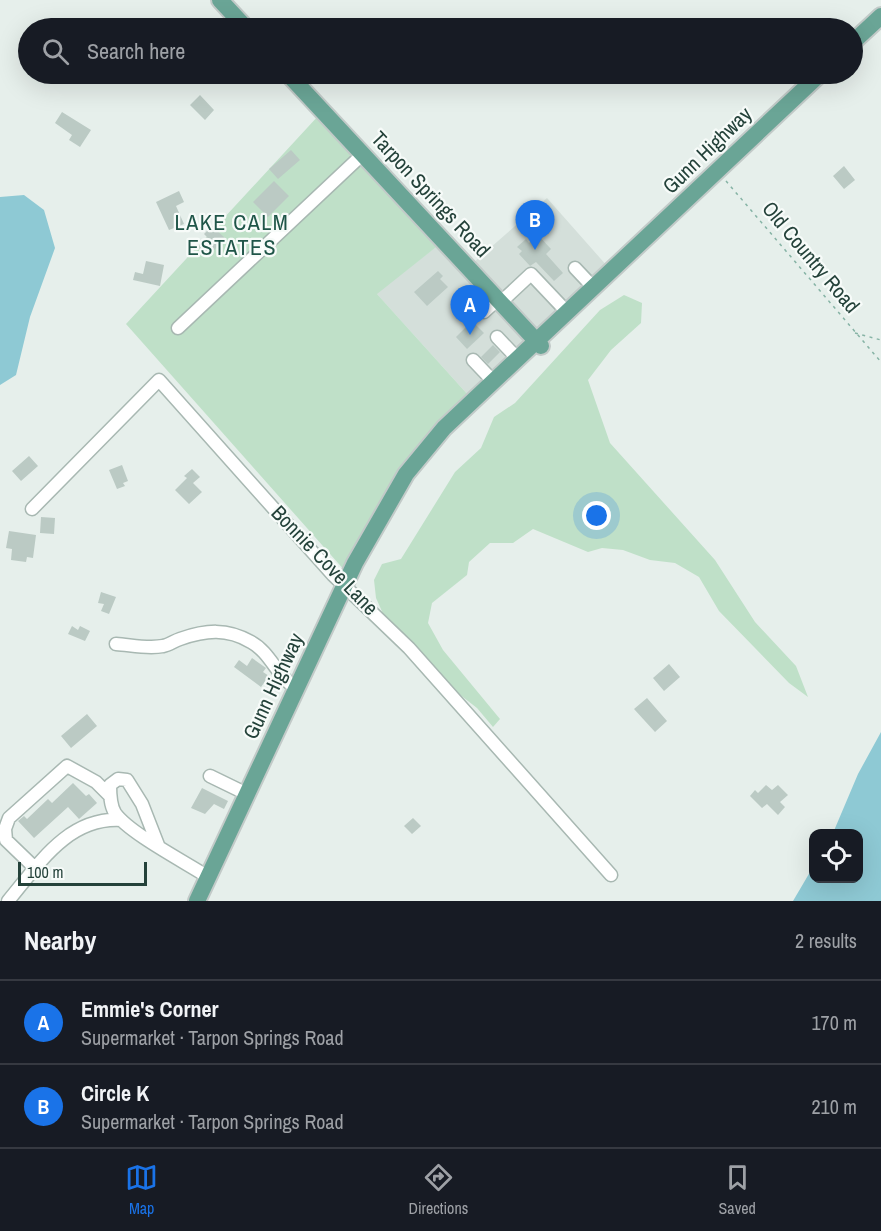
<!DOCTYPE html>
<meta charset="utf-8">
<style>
body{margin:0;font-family:"Archivo Narrow",sans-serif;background:#242831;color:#f1f3f6}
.controls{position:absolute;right:18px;bottom:18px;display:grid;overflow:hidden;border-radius:12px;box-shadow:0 6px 24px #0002}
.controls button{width:54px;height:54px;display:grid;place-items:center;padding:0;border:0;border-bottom:2px solid #363941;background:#171b24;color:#f1f3f6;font:30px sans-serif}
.scale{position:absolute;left:18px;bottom:15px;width:129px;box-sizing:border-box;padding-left:6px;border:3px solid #24423a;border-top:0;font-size:16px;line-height:21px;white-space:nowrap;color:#24423a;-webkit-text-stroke:4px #f7fbf9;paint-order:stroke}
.you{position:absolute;left:597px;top:516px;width:21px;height:21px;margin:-15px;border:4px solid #fff;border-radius:50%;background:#1a73e8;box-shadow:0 0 0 9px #1a73e833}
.badge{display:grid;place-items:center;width:39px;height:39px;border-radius:50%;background:#1a73e8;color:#fff;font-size:20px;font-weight:700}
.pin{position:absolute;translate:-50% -50px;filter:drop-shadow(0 2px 3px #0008)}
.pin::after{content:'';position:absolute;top:32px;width:21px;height:18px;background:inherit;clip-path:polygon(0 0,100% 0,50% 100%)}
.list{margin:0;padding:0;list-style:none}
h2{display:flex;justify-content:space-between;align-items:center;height:78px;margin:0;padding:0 24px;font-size:26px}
h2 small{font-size:20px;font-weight:400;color:#9ea1a6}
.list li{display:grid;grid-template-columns:39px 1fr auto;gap:18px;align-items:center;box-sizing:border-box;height:84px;padding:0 24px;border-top:2px solid #363941}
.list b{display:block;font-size:22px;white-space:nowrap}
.list p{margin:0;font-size:20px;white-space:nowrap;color:#9ea1a6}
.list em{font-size:20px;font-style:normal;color:#9ea1a6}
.icon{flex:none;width:33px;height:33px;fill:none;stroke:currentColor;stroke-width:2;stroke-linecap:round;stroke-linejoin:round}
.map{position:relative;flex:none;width:881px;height:901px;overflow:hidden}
.search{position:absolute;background:#171b24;box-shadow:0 6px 24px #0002;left:18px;right:18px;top:18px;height:66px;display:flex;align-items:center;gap:15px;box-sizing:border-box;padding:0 21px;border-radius:33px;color:#9ea1a6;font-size:22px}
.sheet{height:246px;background:#171b24}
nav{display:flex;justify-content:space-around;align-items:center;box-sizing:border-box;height:84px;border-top:2px solid #363941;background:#171b24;font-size:16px;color:#9ea1a6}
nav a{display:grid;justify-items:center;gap:3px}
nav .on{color:#1a73e8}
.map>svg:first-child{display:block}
.built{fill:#d4dfda}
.green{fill:#bfe0c8}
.water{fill:#8ec9d4}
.building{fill:#bbcac4}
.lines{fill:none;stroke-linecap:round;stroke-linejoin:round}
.minor-casing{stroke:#a8b8b2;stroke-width:15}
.major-casing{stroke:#c2cac8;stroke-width:20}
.path{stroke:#86b3a5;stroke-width:1.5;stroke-dasharray:3 4.5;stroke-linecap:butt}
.minor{stroke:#fff;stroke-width:12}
.major{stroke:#6aa596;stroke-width:16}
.labels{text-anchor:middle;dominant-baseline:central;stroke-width:4.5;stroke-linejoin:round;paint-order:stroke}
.street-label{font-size:21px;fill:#24423a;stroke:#f7fbf9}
.neighbourhood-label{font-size:22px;letter-spacing:1.5px;fill:#1f5548;stroke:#f7fbf9}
</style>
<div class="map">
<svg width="881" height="901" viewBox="0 0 881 901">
<rect width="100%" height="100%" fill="#e6efeb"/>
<path class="built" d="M 547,198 L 608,267 L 536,333 L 473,263 Z
M 440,244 L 528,340 L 469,396 L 376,293 Z"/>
<path class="green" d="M 319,115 L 356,154 L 171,329 L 177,334 L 362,161 L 440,244 L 377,294 L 469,396 L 346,572 L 126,324 Z
M 624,295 L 642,303 L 641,323 L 611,350 L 588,380 L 610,443 L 715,560 L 755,622 L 796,666 L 808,697 L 789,683 L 719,611 L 699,577 L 675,563 L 650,560 L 623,550 L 602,548 L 588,552 L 533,529 L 513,543 L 490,543 L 469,562 L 467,575 L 432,603 L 428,623 L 443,650 L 500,719 L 493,727 L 477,708 L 459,694 L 420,651 L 389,627 L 376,598 L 374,580 L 382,564 L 401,559 L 455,472 L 481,448 L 494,417 L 515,403 L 600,310 Z"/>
<path class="water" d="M 24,195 L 44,210 L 55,248 L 30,317 L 16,375 L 0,385 L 0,197 Z
M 881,732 L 881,901 L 793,901 L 813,867 L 814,878 L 858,878 L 858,834 L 833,833 L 858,774 Z"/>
<path class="building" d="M 200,95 L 214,110 L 205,120 L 190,105 Z
M 62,112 L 91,130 L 80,147 L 69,140 L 72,135 L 55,123 Z
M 291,150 L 300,160 L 278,179 L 269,169 Z
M 844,166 L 855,180 L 844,189 L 833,176 Z
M 274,181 L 289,196 L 268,217 L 253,202 Z
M 179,191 L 184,202 L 176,206 L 184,224 L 169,230 L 156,202 Z
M 212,226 L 225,238 L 208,257 L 198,247 L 207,237 L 204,234 Z
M 538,235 L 551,249 L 546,254 L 563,273 L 554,281 L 536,262 L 530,266 L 519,254 L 522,251 L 517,247 L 526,239 L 529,243 Z
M 146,261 L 164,265 L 160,286 L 133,280 L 135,272 L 143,274 Z
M 438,271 L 443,276 L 440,279 L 448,287 L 427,306 L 414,292 Z
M 472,321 L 484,333 L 467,349 L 456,337 Z
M 493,345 L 500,352 L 488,364 L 481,357 Z
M 29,456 L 38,466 L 21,481 L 12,471 Z
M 122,465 L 128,481 L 123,483 L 125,486 L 117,489 L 109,470 Z
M 192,469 L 200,477 L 193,483 L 202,492 L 189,504 L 175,490 L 187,478 L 184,476 Z
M 41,517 L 55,518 L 54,534 L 40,533 Z
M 9,531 L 36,535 L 33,558 L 27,557 L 26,562 L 11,560 L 12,549 L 6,548 Z
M 101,592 L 116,597 L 109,614 L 101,611 L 104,604 L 98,603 Z
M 72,626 L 78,630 L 80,626 L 90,631 L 85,641 L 68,634 Z
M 252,658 L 266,668 L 263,672 L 269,676 L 261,687 L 234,667 L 239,660 L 247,666 Z
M 669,664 L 680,677 L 664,691 L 653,678 Z
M 647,698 L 667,721 L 655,732 L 634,709 Z
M 87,714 L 97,726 L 71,748 L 61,736 Z
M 73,783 L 86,796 L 89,794 L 97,803 L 79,819 L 68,807 L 34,838 L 18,821 L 24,816 L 27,819 L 48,799 L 52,803 Z
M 766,785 L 772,790 L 778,785 L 788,795 L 780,802 L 785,807 L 778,815 L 767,804 L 762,808 L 750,796 L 755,790 L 758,793 Z
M 202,788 L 228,801 L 224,809 L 214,804 L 205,814 L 191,808 Z
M 413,818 L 421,826 L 412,834 L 404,826 Z"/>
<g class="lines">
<g class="minor-casing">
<path id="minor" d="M 575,268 L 592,286
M 501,302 L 531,274 L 566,311
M 484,312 L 498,299
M 178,328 L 363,154
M 497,337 L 516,357
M 473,360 L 492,380
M 32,509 L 159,380 L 333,575 L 409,648 L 611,875
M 116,644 C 131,645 148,649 163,646 C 169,645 174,641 180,639 C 206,630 227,628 251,642 C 271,653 277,677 296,688
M 210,776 L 247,794
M 158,845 L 142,804 L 127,780 L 118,779 L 110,785 C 110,794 110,805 115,813 C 129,833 185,862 208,877
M 35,868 L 6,840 L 5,829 L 9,818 L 67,766 L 96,782 L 110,796
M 8,901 C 39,864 68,817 121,820"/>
</g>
<g class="major-casing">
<path id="major" d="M 220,0 L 246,28
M 852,43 L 881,16
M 288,74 L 541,346
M 197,901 L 355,563 L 406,474 L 444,428 L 820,74"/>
</g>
<path class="path" d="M 726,181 L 881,362
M 855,333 L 881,340"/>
<use href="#minor" class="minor"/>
<use href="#major" class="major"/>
</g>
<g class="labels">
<g class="street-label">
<text transform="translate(707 150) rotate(-44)">Gunn Highway</text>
<text transform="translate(431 194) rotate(47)">Tarpon Springs Road</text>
<text transform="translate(811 257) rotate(50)">Old Country Road</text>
<text transform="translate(325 560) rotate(46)">Bonnie Cove Lane</text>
<text transform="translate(273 686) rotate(-65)">Gunn Highway</text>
</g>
<g class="neighbourhood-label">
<text x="232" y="222">LAKE CALM<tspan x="232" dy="25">ESTATES</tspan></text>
</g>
</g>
</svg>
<div class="controls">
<button><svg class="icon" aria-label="locate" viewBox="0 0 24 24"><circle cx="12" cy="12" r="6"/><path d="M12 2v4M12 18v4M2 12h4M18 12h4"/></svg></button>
</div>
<div class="scale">100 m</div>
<div class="you"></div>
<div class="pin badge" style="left:470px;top:335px">A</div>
<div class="pin badge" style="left:535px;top:250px">B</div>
<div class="search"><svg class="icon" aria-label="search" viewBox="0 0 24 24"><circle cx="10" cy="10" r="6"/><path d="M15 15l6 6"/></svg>Search here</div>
</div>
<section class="sheet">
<h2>Nearby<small>2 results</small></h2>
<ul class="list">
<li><span class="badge">A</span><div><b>Emmie's Corner</b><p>Supermarket · Tarpon Springs Road</p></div><em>170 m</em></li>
<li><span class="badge">B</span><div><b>Circle K</b><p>Supermarket · Tarpon Springs Road</p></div><em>210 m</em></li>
</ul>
</section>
<nav>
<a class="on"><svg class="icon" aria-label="map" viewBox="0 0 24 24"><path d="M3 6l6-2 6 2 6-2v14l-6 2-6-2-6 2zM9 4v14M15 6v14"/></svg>Map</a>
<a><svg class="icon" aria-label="directions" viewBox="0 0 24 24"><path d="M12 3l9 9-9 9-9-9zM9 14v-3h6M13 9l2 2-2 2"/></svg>Directions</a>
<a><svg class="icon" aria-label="saved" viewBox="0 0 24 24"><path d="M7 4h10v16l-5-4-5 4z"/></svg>Saved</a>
</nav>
